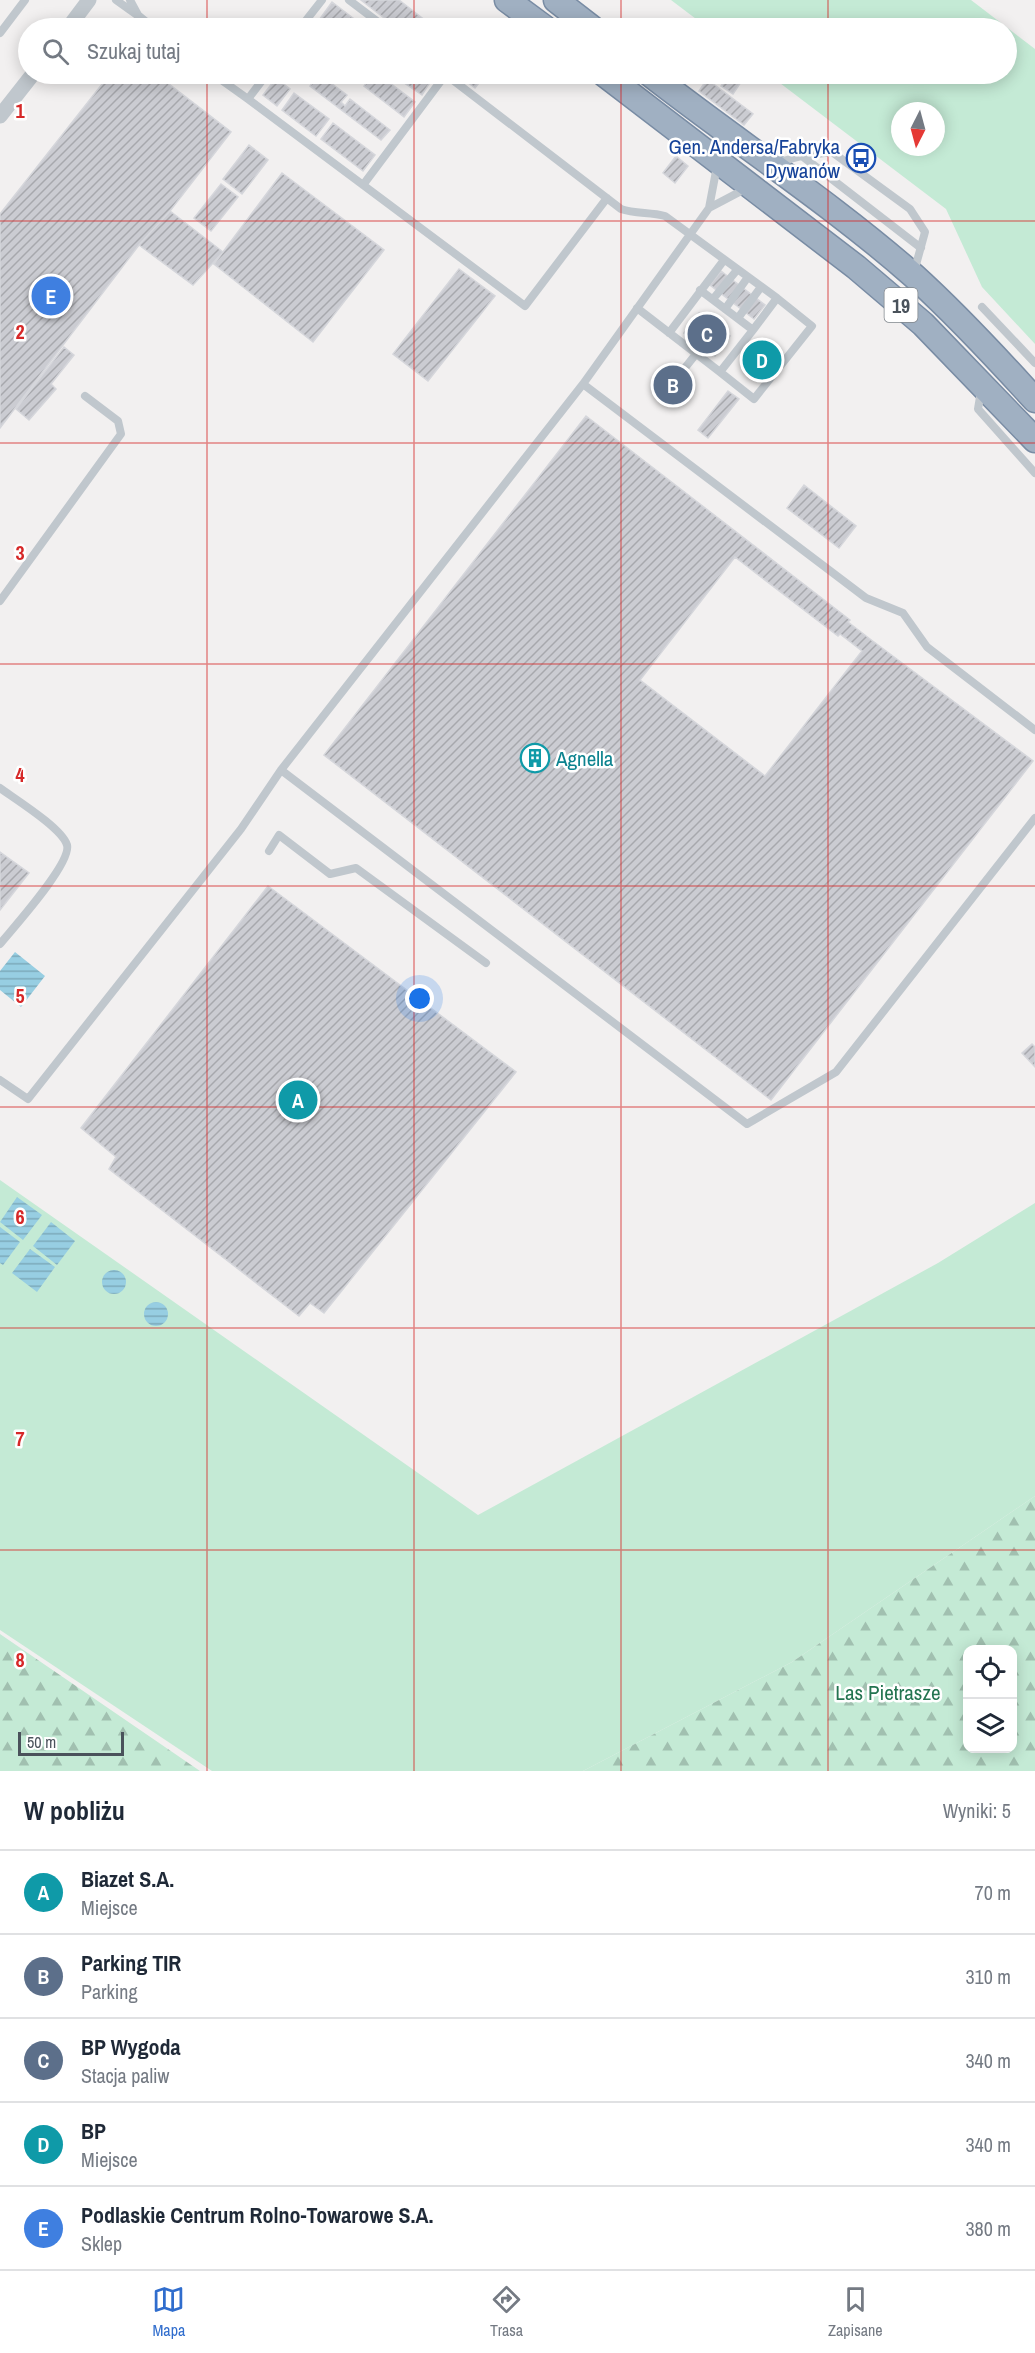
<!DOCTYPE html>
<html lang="pl">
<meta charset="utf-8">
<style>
body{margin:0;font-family:"Archivo Narrow",sans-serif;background:#f2f2f3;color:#1f2937}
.controls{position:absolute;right:18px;bottom:18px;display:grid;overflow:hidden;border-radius:12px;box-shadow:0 3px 15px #0003}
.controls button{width:54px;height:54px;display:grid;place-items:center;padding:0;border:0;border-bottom:2px solid #e0e1e3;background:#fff;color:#1f2937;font:30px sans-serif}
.compass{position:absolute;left:891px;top:102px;width:54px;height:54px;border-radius:50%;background:#fff;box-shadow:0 3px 15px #0003;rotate:186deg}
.scale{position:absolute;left:18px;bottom:15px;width:106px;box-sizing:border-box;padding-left:6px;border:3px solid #4a525b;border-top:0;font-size:16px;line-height:21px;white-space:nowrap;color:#4a525b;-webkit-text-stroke:4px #fff;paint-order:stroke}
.you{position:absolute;left:420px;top:999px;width:21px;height:21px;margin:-15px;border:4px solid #fff;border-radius:50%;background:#1a73e8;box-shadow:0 0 0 9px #1a73e833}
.badge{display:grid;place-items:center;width:39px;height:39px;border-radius:50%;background:#306dcd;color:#fff;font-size:20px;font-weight:700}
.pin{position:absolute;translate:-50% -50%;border:3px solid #fff;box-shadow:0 2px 6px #0006}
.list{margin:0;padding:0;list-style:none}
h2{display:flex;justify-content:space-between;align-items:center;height:78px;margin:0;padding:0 24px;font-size:26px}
h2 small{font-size:20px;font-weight:400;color:#747a83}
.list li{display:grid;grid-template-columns:39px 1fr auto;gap:18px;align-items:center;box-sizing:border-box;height:84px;padding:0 24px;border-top:2px solid #e0e1e3}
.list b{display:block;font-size:22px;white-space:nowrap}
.list p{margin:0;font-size:20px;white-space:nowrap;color:#747a83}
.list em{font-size:20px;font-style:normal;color:#747a83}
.icon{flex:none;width:33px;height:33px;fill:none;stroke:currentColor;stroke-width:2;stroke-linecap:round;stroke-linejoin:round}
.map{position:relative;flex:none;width:1035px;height:1771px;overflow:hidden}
.search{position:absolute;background:#fff;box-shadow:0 3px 15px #0003;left:18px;right:18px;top:18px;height:66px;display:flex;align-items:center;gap:15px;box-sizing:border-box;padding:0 21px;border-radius:33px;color:#747a83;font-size:22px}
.sheet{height:498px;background:#fff}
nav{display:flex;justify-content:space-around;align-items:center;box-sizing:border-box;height:84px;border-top:2px solid #e0e1e3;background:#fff;font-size:16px;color:#747a83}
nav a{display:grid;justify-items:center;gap:3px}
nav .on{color:#306dcd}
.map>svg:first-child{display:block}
.green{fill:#c4ead5;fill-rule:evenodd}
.forest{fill:url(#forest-firs);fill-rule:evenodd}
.water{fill:url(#water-rules)}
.building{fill:url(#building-hatch);stroke:#d5d6db;stroke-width:1.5;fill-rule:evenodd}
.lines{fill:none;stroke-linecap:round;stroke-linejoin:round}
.trunk-casing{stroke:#798ca4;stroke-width:27}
.service{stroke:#c0c7cd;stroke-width:8}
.minor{stroke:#c0c7cd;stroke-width:15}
.trunk{stroke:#a0b0c2;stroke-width:24}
.grid{fill:none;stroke:#d62828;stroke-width:1.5;stroke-opacity:0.55}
.labels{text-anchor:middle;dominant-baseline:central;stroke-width:5;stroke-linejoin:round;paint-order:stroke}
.shield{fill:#fff;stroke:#80868c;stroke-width:1.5}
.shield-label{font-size:20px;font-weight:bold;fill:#4a525b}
.transit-label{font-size:21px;fill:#164399;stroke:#fff;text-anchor:end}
.culture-label{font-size:21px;fill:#0d838f;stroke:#fff;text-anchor:start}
.park-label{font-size:21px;fill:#237450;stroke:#fff}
.grid-label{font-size:20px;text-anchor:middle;font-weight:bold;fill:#d62828;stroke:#fff;stroke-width:5;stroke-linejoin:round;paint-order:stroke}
</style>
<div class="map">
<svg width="1035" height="1771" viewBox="0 0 1035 1771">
<defs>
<pattern id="forest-firs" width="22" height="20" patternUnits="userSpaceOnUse" patternTransform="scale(1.5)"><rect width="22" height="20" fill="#c4ead5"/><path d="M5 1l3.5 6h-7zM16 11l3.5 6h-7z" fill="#a1c0b0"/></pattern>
<pattern id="water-rules" width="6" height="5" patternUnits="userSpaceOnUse" patternTransform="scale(1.5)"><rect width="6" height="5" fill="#97cee2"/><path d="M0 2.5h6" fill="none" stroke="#7daaba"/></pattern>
<pattern id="building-hatch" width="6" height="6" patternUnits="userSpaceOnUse" patternTransform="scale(1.5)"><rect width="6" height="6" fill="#cbccd2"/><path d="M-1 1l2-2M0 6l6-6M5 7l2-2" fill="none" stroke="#a7a8ad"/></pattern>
</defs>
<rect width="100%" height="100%" fill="#f2f0f0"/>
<path class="green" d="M 671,0 L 971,0 L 1035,49 L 1035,344 L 982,287 L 946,209 L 768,74 L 1006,74 L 1006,28 L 708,28 ZM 900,111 L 936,111 L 936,147 L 900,147 Z
M 0,1180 L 478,1515 L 938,1263 L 1035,1203 L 1035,1496 L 792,1662 L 583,1771 L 212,1771 L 0,1630 Z"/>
<path class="forest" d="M 1035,1496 L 1035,1771 L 583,1771 L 792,1662 ZM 968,1650 L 1012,1650 L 1012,1748 L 968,1748 Z
M 0,1634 L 200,1771 L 0,1771 Z"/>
<path class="water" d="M 15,952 L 45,976 L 21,1007 L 0,990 L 0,971 Z
M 17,1197 L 42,1215 L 23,1240 L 0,1222 Z
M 51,1222 L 75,1241 L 57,1265 L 33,1246 Z
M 0,1227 L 20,1242 L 3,1265 L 0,1263 Z
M 30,1249 L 55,1267 L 37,1292 L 12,1273 Z
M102 1282a12 12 0 1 1 24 0a12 12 0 1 1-24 0Z
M144 1314a12 12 0 1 1 24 0a12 12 0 1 1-24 0Z"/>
<path class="building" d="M 361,0 L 399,0 L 435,28 L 397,28 Z
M 332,2 L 366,28 L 330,28 L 319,20 Z
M 110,74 L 156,74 L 231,132 L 170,211 L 139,245 L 0,428 L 0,214 Z
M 319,74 L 347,95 L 341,102 L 345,106 L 350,99 L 390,130 L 381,140 L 310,86 Z
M 344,74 L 364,74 L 357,83 Z
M 373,74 L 378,74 L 415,102 L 404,117 L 364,86 Z
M 391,74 L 431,74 L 434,76 L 422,95 Z
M 457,74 L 486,74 L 475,88 Z
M 729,74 L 741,82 L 733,94 L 721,86 Z
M 276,78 L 290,89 L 277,106 L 263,95 Z
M 707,79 L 753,114 L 744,125 L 699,91 Z
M 294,93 L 329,119 L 316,136 L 282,110 Z
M 333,123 L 375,155 L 363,171 L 321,139 Z
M 249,145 L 268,160 L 242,194 L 223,179 Z
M 676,156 L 688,166 L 675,183 L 663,173 Z
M 282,173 L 384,250 L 313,342 L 214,264 Z
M 221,184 L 238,197 L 211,231 L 194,218 Z
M 170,211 L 223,252 L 193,285 L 139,245 Z
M 459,269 L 495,296 L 428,381 L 393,354 Z
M 721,271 L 765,305 L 754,319 L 710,285 Z
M 699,313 L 730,336 L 715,356 L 684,333 Z
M 761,344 L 777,355 L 763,376 L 747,365 Z
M 64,347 L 74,355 L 51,384 L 56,389 L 29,420 L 16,409 Z
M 728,391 L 739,399 L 708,438 L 698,430 Z
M 586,416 L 850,620 L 848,622 L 870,639 L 1033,761 L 771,1100 L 324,755 ZM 735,557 L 838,636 L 840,634 L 862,651 L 765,776 L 640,680 Z
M 804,485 L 856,526 L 839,548 L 787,508 Z
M 0,852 L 29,873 L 0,910 Z
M 268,886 L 516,1072 L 324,1313 L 310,1303 L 299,1316 L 109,1169 L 116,1157 L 81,1128 Z
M 1032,1044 L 1035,1047 L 1035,1067 L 1022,1053 Z"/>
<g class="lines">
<g class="trunk-casing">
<path id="trunk" d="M 507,0 L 545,28
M 556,0 L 592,28
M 604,74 L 856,267 L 923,324 L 1035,440
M 650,74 C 737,142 831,203 914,276 C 957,315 996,357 1035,400"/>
</g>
<path class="service" d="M 116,0 L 137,15
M 130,0 L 138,15 L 154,28
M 349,0 L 386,28
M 300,28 L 322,0
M 0,33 L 25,0
M 213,74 L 248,99 L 267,74
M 445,74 L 621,209 C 635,214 650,212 665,216 L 777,298 L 753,330 L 700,290
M 248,99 L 525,306 L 607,198
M 802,156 L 921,248
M 779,162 L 802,156 L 832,152 L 910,209 L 925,232 L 914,272
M 363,185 L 446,74
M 709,208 L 747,188
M 713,299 L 737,270
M 982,307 L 1035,363
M 637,308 L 720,372
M 725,309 L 748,277
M 738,318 L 761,287
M 753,330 L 720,372 L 754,399 L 812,326 L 777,298
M 669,333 L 724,260
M 684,369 L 696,354
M 583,384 L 866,598 L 903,613 L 927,647 L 1035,730
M 981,391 L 978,409 L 1035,473
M 0,601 L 121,434 L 118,421 L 85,396
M 281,770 L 747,1124 L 836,1072 L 1035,818
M 0,788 C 15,799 62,828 67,845 C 72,863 13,928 0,944
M 269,851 L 279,835 L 330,874 L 356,868 L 486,963
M 0,1080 L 28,1099 L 241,829 L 281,770 L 583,384 L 709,208 L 717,166"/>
<path class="minor" d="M 68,28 L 89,0
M 0,116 L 33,74"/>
<use href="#trunk" class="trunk"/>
</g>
<path class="grid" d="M 207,0 L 207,28M 414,0 L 414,28M 621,0 L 621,28M 828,0 L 828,28M 207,74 L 207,1771M 414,74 L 414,1771M 621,74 L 621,1771M 828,74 L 828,1771M 0,221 L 1035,221M 0,443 L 1035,443M 0,664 L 1035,664M 0,886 L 1035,886M 0,1107 L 1035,1107M 0,1328 L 1035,1328M 0,1550 L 1035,1550"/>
<defs>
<g id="bus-ring" transform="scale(1.5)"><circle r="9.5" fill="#fff" stroke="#1a4fb4" stroke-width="1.5"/><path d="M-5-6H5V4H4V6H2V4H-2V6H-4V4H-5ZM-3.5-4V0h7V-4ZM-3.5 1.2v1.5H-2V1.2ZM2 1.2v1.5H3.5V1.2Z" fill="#1a4fb4"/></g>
<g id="building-ring" transform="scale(1.5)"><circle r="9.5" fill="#fff" stroke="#0f9aa8" stroke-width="1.5"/><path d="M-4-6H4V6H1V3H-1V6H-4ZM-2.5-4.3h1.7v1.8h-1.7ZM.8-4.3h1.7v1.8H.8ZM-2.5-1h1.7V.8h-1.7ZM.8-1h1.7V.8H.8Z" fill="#0f9aa8"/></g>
</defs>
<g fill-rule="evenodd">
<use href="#bus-ring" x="861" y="158"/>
<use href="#building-ring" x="535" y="758"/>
</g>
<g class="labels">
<rect class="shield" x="884.5" y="288" width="33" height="34" rx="4.5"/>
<g class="shield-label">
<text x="901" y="305">19</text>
</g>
<g class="transit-label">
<text x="840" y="146">Gen. Andersa/Fabryka<tspan x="840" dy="24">Dywanów</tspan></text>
</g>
<g class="culture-label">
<text x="556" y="758">Agnella</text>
</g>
<g class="park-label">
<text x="888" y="1692">Las Pietrasze</text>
</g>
</g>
<g class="grid-label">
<text x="20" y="118">1</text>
<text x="20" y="339">2</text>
<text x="20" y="560">3</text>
<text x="20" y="782">4</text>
<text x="20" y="1003">5</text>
<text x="20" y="1224">6</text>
<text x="20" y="1446">7</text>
<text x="20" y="1667">8</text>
</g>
</svg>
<div class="controls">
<button><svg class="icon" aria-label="locate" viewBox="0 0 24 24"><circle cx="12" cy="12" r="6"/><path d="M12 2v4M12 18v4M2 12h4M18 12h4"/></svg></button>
<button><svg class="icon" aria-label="layers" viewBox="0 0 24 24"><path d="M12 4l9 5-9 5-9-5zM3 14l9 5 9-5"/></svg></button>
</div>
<svg class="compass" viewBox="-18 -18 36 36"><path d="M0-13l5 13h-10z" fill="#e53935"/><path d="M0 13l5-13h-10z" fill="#747a83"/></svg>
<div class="scale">50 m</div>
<div class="you"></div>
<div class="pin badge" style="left:298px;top:1100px;background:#0f9aa8">A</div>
<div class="pin badge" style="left:673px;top:385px;background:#5c6f8a">B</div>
<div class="pin badge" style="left:707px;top:334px;background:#5c6f8a">C</div>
<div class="pin badge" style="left:762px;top:360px;background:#0f9aa8">D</div>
<div class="pin badge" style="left:51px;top:296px;background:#3f7fe0">E</div>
<div class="search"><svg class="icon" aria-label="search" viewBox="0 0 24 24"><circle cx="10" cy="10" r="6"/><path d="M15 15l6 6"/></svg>Szukaj tutaj</div>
</div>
<section class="sheet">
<h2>W pobliżu<small>Wyniki: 5</small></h2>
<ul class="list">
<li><span class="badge" style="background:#0f9aa8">A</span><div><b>Biazet S.A.</b><p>Miejsce</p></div><em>70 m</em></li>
<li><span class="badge" style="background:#5c6f8a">B</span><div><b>Parking TIR</b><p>Parking</p></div><em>310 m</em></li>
<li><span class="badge" style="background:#5c6f8a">C</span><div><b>BP Wygoda</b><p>Stacja paliw</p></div><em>340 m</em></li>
<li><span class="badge" style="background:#0f9aa8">D</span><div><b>BP</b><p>Miejsce</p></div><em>340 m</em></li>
<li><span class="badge" style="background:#3f7fe0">E</span><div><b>Podlaskie Centrum Rolno-Towarowe S.A.</b><p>Sklep</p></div><em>380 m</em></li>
</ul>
</section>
<nav>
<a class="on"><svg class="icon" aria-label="map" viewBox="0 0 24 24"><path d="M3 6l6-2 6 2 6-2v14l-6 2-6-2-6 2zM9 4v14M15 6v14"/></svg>Mapa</a>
<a><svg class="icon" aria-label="directions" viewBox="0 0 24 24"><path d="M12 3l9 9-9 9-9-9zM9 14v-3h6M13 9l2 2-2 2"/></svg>Trasa</a>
<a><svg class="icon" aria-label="saved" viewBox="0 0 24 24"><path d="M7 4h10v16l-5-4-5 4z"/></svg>Zapisane</a>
</nav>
